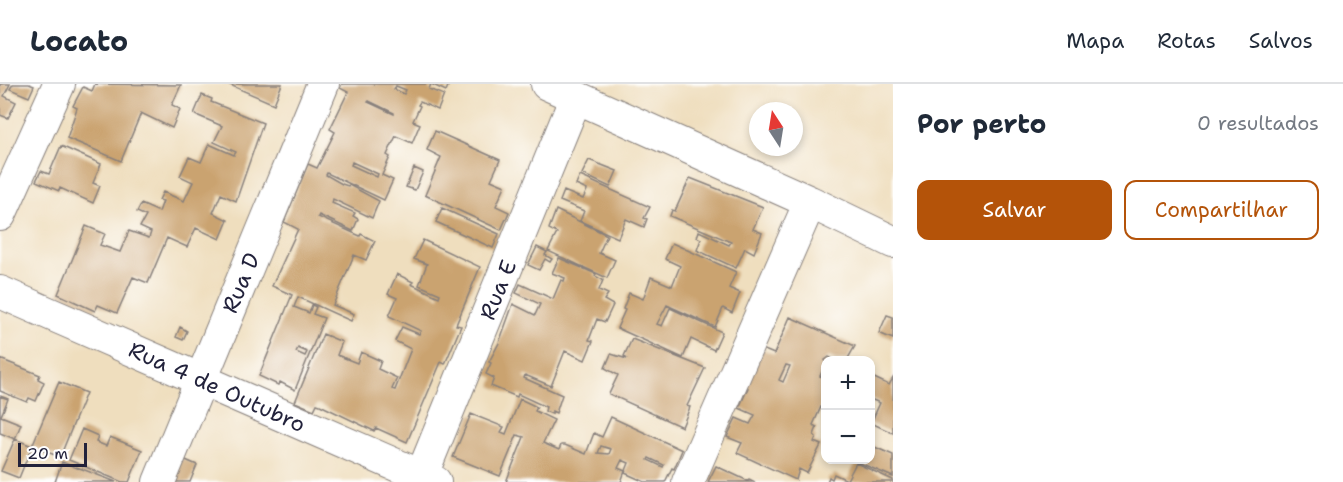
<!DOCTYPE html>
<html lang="pt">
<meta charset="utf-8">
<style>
body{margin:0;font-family:"Shantell Sans",sans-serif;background:#f2f2f3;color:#1f2937}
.controls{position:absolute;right:18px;bottom:18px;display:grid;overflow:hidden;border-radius:12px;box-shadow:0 3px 9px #0003}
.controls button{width:54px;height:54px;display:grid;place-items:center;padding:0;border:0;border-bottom:2px solid #e0e1e3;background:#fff;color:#1f2937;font:30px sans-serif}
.compass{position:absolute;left:749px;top:18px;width:54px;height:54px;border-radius:50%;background:#fff;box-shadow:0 3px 9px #0003;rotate:348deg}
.scale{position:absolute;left:18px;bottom:15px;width:69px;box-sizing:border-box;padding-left:6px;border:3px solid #22223b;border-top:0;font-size:16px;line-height:21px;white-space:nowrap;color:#22223b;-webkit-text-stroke:4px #fff;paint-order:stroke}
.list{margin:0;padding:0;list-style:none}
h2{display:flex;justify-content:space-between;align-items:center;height:78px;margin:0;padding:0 24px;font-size:26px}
h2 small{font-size:20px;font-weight:400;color:#747a83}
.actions{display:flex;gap:12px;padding:18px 24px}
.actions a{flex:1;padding:14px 0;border:2px solid #b45309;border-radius:12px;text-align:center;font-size:21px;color:#b45309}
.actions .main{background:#b45309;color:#fff}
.map{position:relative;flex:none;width:893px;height:398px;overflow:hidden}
header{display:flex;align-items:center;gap:36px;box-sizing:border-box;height:84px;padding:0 30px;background:#fff;border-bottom:2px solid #e0e1e3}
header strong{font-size:28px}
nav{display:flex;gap:33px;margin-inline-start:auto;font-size:21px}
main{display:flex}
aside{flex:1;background:#fff}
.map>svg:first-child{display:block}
.building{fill:#caa36f;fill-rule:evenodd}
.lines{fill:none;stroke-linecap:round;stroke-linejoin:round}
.minor-casing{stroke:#88807c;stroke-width:34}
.minor{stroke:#fff;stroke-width:32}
.labels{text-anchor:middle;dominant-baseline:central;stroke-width:5;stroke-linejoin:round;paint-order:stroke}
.street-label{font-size:22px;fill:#22223b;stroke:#fff}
</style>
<header>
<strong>Locato</strong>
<nav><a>Mapa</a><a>Rotas</a><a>Salvos</a></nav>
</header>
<main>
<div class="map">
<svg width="893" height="398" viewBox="0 0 893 398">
<rect width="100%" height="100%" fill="#fff"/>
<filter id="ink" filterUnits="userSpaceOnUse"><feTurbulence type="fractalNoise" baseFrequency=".0167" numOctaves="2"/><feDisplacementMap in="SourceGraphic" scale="12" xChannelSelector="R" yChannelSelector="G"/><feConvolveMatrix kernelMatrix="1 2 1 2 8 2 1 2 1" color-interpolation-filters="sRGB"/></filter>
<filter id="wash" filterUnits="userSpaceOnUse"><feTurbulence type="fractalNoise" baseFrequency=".008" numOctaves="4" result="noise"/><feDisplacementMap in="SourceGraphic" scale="24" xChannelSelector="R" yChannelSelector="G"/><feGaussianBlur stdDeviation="1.35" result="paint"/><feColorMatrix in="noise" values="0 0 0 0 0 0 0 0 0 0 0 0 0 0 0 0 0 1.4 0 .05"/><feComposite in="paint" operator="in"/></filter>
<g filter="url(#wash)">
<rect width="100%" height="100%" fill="#efdebe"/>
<g id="blocks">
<path class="building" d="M 0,0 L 10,0 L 4,12 L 16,18 L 8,34 L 0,31 Z
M 13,0 L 29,0 L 34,2 L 29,13 L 10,5 Z
M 95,0 L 181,1 L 172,21 L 180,25 L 172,44 L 141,29 L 121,77 L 67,54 L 77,24 L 73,22 L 83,3 L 92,7 Z
M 228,0 L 282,0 L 274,20 Z
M 342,0 L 431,0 L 429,5 L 444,11 L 438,26 L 420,18 L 418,21 L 420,22 L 413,37 L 420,40 L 412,59 L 396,52 L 387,71 L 390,73 L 382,91 L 393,96 L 384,116 L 327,89 L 326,91 L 342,100 L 348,102 L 349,101 L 379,117 L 372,134 L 333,115 L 332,119 L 355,129 L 353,132 L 358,135 L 353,147 L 319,131 L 318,133 L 360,152 L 361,150 L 375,157 L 366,176 L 354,171 L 333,221 L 354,230 L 351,237 L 298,213 L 294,223 L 309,229 L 312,221 L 316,223 L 313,230 L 324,234 L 295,306 L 280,298 L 278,301 L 259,292 L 292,211 L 272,202 L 298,145 L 284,138 L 308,80 L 317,84 L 335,48 L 330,45 L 348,8 L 340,4 ZM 396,2 L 406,6 L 404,10 L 394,5 ZM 369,17 L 394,29 L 394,30 L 368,18 ZM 352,78 L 378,90 L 377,93 L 351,81 ZM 298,264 L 307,268 L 305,272 L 296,268 Z
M 431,0 L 449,0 L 446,7 Z
M 202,11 L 212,15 L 211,18 L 263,39 L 236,117 L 221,110 L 213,129 L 228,136 L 220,155 L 196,144 L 187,163 L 167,154 L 148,199 L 133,193 L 117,229 L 98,221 L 95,227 L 58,210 L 86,142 L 105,150 L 100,161 L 120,168 L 129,147 L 149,154 L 151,148 L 140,143 L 146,132 L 137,128 L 141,120 L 159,128 L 163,117 L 159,116 L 163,108 L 184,117 L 193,98 L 180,92 L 189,73 L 201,78 L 209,60 L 234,71 L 236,68 L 214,58 L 222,42 L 194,30 Z
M 435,47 L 500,76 L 491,96 L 505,102 L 496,122 L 509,128 L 501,146 L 425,111 L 441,73 L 427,66 Z
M 61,62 L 101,80 L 93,99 L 100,102 L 93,119 L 60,104 L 59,107 L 36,97 L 41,87 L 49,90 Z
M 589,76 L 617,87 L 610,103 L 582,90 Z
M 414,84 L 423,88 L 415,106 L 406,103 Z
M 580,92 L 650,123 L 644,134 L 647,135 L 644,143 L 626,135 L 618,154 L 580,137 L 584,127 L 560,117 L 564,107 L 583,115 L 587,106 L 576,101 Z
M 690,94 L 763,123 L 753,145 L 762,149 L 754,169 L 745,164 L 736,184 L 697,166 L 701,155 L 697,153 L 699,147 L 729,161 L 731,158 L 670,132 L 672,126 L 675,127 Z
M 442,124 L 499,150 L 493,164 L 436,138 Z
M 556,126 L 607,151 L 599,169 L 615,176 L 607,194 L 548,167 L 557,149 L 549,145 Z
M 423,156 L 480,183 L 456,241 L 461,242 L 445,280 L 441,278 L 407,358 L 376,344 L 374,347 L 320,321 L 317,320 L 314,326 L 295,318 L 323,250 L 342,258 L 337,271 L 357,279 L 361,268 L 381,277 L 378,285 L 397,294 L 392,305 L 395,306 L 411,265 L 395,257 L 402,243 L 419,250 L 421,247 L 389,232 L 397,214 L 388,210 L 397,190 L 413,198 L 411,200 L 439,213 L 440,210 L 419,201 L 427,180 L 414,175 Z
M 672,159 L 736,188 L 729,204 L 740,209 L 732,229 L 723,224 L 715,243 L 667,221 L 657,240 L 662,242 L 670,224 L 722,248 L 714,266 L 691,255 L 683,274 L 617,244 L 625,226 L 623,225 L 629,209 L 643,215 L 651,193 L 672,202 L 680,182 L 665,175 Z
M 537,163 L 547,168 L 545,171 L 552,175 L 550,178 L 545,175 L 539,186 L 528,181 Z
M 559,174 L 596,190 L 595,192 L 603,196 L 599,206 L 608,210 L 604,216 L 613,221 L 605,238 L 597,235 L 589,256 L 593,257 L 585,276 L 565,267 L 551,302 L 525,291 L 524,294 L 562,311 L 556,329 L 552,327 L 552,330 L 545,327 L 546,323 L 518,310 L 517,313 L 491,302 L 494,294 L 486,290 L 491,279 L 489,278 L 499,259 L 513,220 L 535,231 L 540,220 L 516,209 L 520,200 L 553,215 L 561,196 L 564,197 L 565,194 L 552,189 Z
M 887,231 L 893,233 L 893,255 L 879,249 Z
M 790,233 L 855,262 L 847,276 L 836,276 L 829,273 L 825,276 L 825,281 L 820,292 L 825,294 L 825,317 L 824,316 L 813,341 L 817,343 L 814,351 L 816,353 L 814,358 L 821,361 L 807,389 L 799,385 L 796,396 L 737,369 L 742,359 L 727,353 L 736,334 L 750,340 L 755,331 L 739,324 L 748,304 L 739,300 L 762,265 L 774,270 ZM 786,281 L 790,282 L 783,298 L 779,296 Z
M 180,243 L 187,247 L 183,256 L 176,253 Z
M 632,255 L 705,284 L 687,322 L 690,323 L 682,343 L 609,310 L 618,291 L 605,284 L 611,270 L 627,275 L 624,272 Z
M 0,275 L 40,291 L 38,295 L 44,298 L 36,317 L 29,314 L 27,318 L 0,307 Z
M 870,292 L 889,301 L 893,294 L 893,349 L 871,339 L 880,319 L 870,315 Z
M 59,298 L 86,309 L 60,373 L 32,362 Z
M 0,312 L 8,315 L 1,332 L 21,340 L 15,355 L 0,349 Z
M 520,315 L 537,323 L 535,327 L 554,336 L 543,359 L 559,366 L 561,361 L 565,361 L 586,370 L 594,349 L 602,353 L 611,333 L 682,366 L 674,385 L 672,384 L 665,398 L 645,398 L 625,389 L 629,379 L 622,376 L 618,384 L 625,387 L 621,398 L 506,398 L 524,353 L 517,351 L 500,392 L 453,373 L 471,330 L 504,343 L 501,348 L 506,350 ZM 601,362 L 611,365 L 609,370 L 598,369 ZM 649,374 L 664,381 L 663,383 L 648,376 Z
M 82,345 L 98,352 L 96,358 L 106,362 L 110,353 L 142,366 L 129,398 L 122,398 L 69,376 Z
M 15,355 L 32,362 L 19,394 L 1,387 Z
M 870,361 L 893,371 L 893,393 L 853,376 L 870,376 Z
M 181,374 L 197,381 L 190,398 L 172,398 Z
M 62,378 L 77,384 L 77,383 L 116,398 L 55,398 Z
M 856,379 L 893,396 L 893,398 L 827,398 L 829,393 L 832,395 L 834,390 L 847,396 Z
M 716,382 L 748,397 L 749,395 L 755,398 L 708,398 Z"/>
</g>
</g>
<g filter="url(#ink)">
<use href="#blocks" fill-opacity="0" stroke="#88807c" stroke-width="1.5"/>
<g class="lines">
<g class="minor-casing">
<path id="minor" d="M 547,0 L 810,118 L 893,158
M 0,131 L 59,0
M 0,208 L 435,398
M 159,398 L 323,0
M 419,398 L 576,13
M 688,398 L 810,118"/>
</g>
<use href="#minor" class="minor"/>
</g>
</g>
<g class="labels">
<g class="street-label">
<text transform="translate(241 199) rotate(-67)">Rua D</text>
<text transform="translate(498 206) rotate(-68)">Rua E</text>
<text transform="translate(217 303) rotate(24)">Rua 4 de Outubro</text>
</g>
</g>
</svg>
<div class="controls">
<button>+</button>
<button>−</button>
</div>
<svg class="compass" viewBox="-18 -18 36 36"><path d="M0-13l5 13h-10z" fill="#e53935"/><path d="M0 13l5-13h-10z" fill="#747a83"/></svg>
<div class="scale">20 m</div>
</div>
<aside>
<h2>Por perto<small>0 resultados</small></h2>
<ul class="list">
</ul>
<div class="actions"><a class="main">Salvar</a><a>Compartilhar</a></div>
</aside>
</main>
